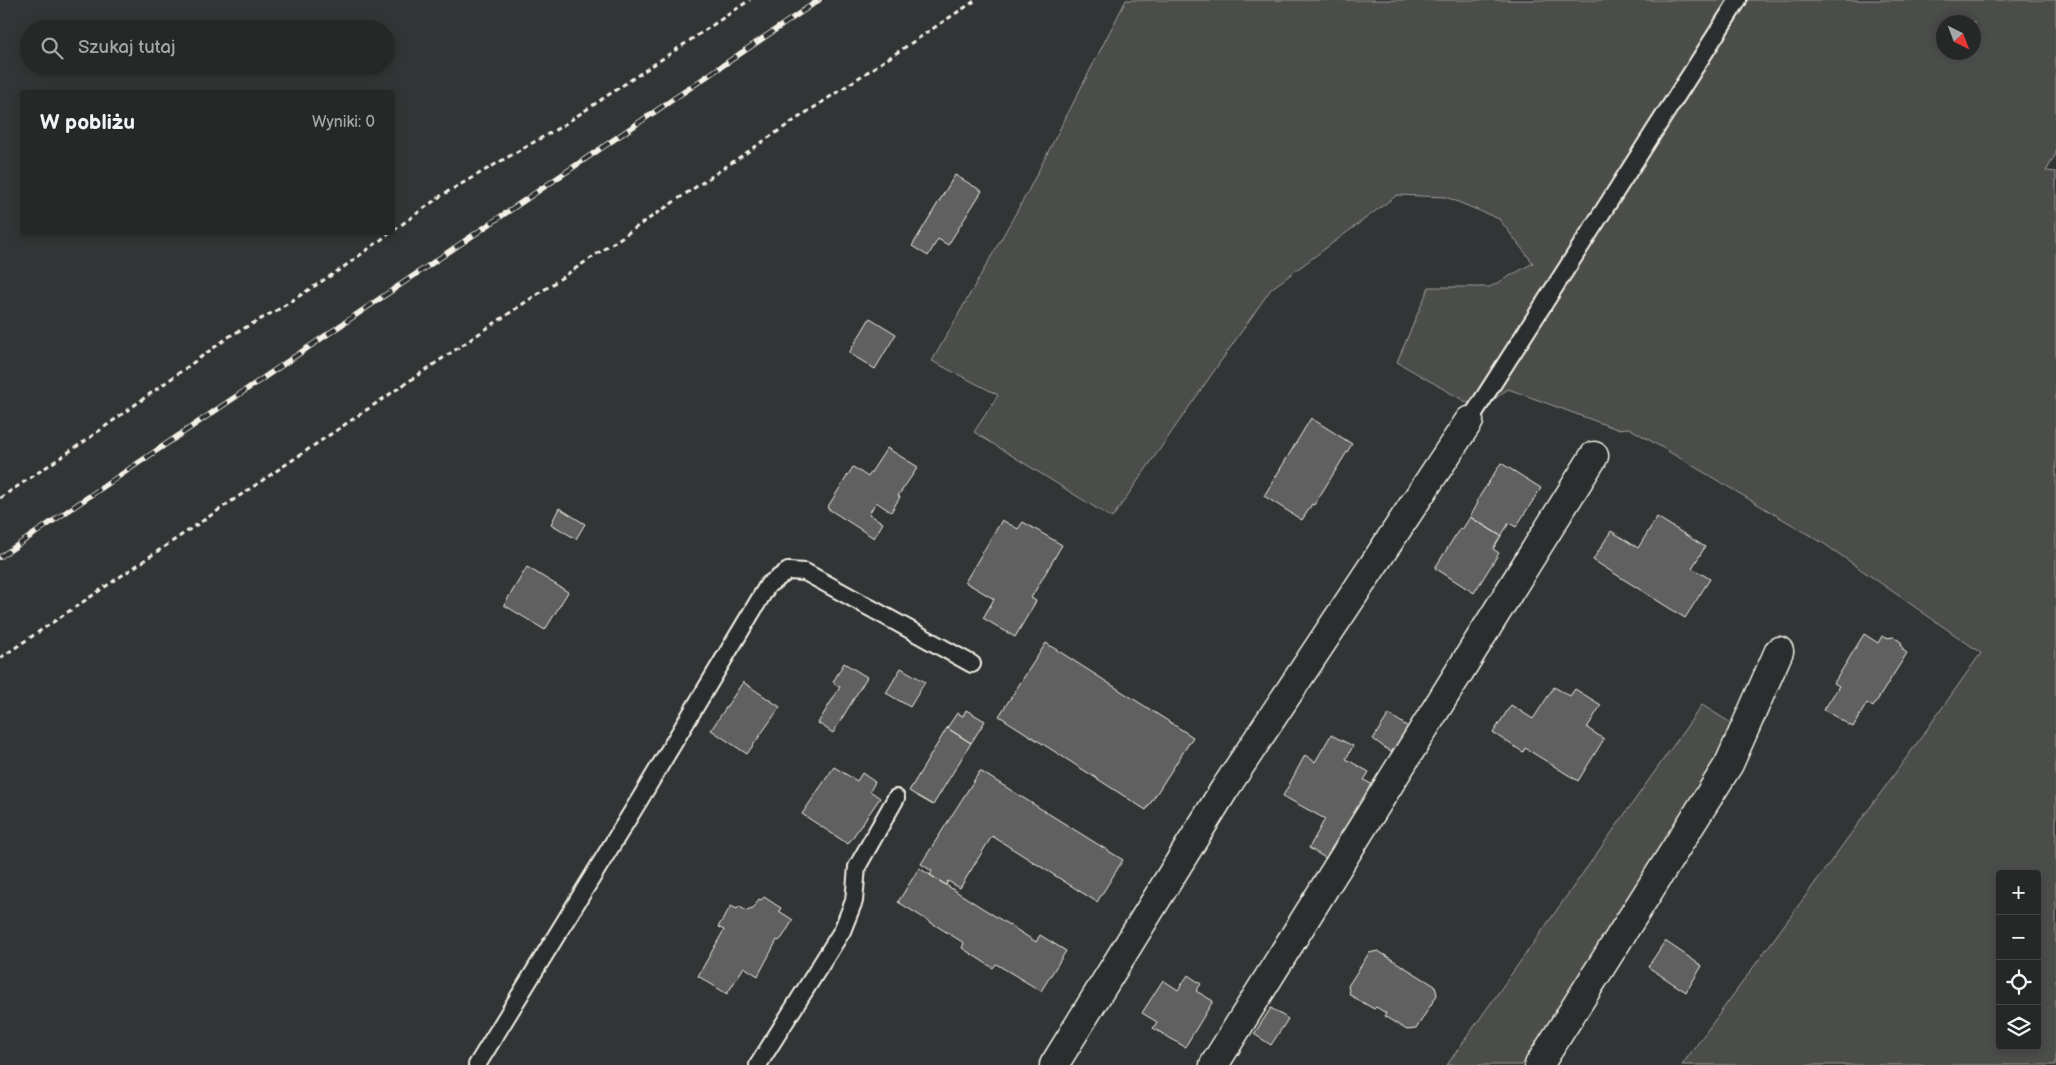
<!DOCTYPE html>
<html lang="pl">
<meta charset="utf-8">
<style>
body{margin:0;font-family:"Balsamiq Sans",sans-serif;background:#2e3030;color:#f1f3f6}
.controls{position:absolute;right:15px;bottom:15px;display:grid;overflow:hidden;border-radius:5px;box-shadow:0 2px 8px #0003}
.controls button{width:45px;height:45px;display:grid;place-items:center;padding:0;border:0;border-bottom:1px solid #424445;background:#262828;color:#f1f3f6;font:25px sans-serif}
.compass{position:absolute;left:1936px;top:15px;width:45px;height:45px;border-radius:50%;background:#262828;box-shadow:0 2px 8px #0003;rotate:138deg}
.list{margin:0;padding:0;list-style:none}
h2{display:flex;justify-content:space-between;align-items:center;height:65px;margin:0;padding:0 20px;font-size:21px}
h2 small{font-size:16px;font-weight:400;color:#a4a6a8}
.icon{flex:none;width:28px;height:28px;fill:none;stroke:currentColor;stroke-width:2;stroke-linecap:round;stroke-linejoin:round}
.map{position:relative;flex:none;width:2056px;height:1065px;overflow:hidden}
.search{position:absolute;background:#262828;box-shadow:0 2px 8px #0003;left:20px;top:20px;width:375px;height:55px;display:flex;align-items:center;gap:12px;box-sizing:border-box;padding:0 18px;border-radius:28px;color:#a4a6a8;font-size:19px}
.panel{position:absolute;background:#262828;box-shadow:0 2px 8px #0003;left:20px;top:90px;width:375px;height:145px;border-radius:5px}
.map>svg:first-child{display:block}
.green{fill:#4b4d4c;stroke:#a09f9a;fill-rule:evenodd}
.building{fill:#5f605f;stroke:#f4f1e8}
.lines{fill:none;stroke-linecap:round;stroke-linejoin:round}
.lane-casing{stroke:#f4f1e8;stroke-width:20}
.street-casing{stroke:#f4f1e8;stroke-width:31}
.path{stroke:#f4f1e8;stroke-width:3;stroke-dasharray:5 4;stroke-linecap:butt}
.lane{stroke:#2a2d2e;stroke-width:16}
.street{stroke:#2a2d2e;stroke-width:28}
.rail-casing{stroke:#f4f1e8;stroke-width:5.5}
.rail{stroke:#2a2d2e;stroke-width:4;stroke-dasharray:11;stroke-linecap:butt}
</style>
<div class="map">
<svg width="2056" height="1065" viewBox="0 0 2056 1065">
<rect width="100%" height="100%" fill="#323535"/>
<filter id="ink" filterUnits="userSpaceOnUse"><feTurbulence type="fractalNoise" baseFrequency=".02" numOctaves="2"/><feDisplacementMap in="SourceGraphic" scale="10" xChannelSelector="R" yChannelSelector="G"/><feConvolveMatrix kernelMatrix="1 2 1 2 8 2 1 2 1" color-interpolation-filters="sRGB"/></filter>
<g filter="url(#ink)">
<path class="green" d="M 1126,0 L 2056,0 L 2056,154 L 2046,171 L 2056,172 L 2056,1065 L 1682,1065 L 1920,739 L 1981,653 L 1823,543 L 1629,428 L 1617,429 L 1508,389 L 1480,410 L 1397,362 L 1429,287 L 1490,287 L 1533,263 L 1499,219 L 1446,197 L 1397,195 L 1271,289 L 1112,518 L 974,432 L 998,395 L 932,361 L 1026,195 ZM 1944,22 L 1974,22 L 1974,52 L 1944,52 ZM 2000,874 L 2037,874 L 2037,1046 L 2000,1046 Z
M 1702,705 L 1736,726 L 1522,1065 L 1447,1065 Z"/>
<path class="building" d="M 955,175 L 982,191 L 948,245 L 938,239 L 928,256 L 912,246 Z
M 870,318 L 896,334 L 875,369 L 849,353 Z
M 1311,418 L 1352,444 L 1314,505 L 1312,504 L 1302,520 L 1264,496 Z
M 887,448 L 918,467 L 898,496 L 900,497 L 891,512 L 876,502 L 869,514 L 883,523 L 874,538 L 827,508 L 853,467 L 868,477 Z
M 1501,463 L 1541,488 L 1516,527 L 1509,523 L 1501,536 L 1470,517 L 1478,503 L 1476,502 Z
M 559,508 L 585,524 L 576,539 L 551,524 Z
M 1470,517 L 1501,536 L 1493,549 L 1499,553 L 1474,593 L 1435,568 L 1460,528 L 1462,530 Z
M 1657,517 L 1705,547 L 1692,568 L 1710,579 L 1685,618 L 1593,560 L 1611,531 L 1638,548 Z
M 1002,520 L 1018,529 L 1023,522 L 1062,545 L 1031,598 L 1036,601 L 1015,637 L 983,618 L 994,599 L 965,582 Z
M 527,567 L 568,592 L 545,630 L 504,605 Z
M 1864,634 L 1878,643 L 1882,636 L 1885,638 L 1894,637 L 1901,642 L 1903,650 L 1907,653 L 1873,707 L 1867,703 L 1853,727 L 1824,710 L 1839,686 L 1834,683 Z
M 1046,643 L 1193,737 L 1146,810 L 999,716 Z
M 844,663 L 867,677 L 833,733 L 818,723 L 840,687 L 833,682 Z
M 901,668 L 925,682 L 910,707 L 886,693 Z
M 743,682 L 780,707 L 747,754 L 711,730 Z
M 1554,687 L 1570,696 L 1575,689 L 1601,705 L 1587,728 L 1604,739 L 1578,781 L 1525,748 L 1523,752 L 1493,733 L 1511,705 L 1533,719 Z
M 966,710 L 985,721 L 971,743 L 947,728 L 957,713 L 963,716 Z
M 1389,714 L 1411,729 L 1395,755 L 1373,739 Z
M 947,728 L 971,743 L 933,805 L 909,791 Z
M 1331,735 L 1353,746 L 1346,759 L 1369,772 L 1364,780 L 1371,784 L 1346,833 L 1342,831 L 1327,859 L 1309,848 L 1325,819 L 1283,796 L 1305,755 L 1315,762 Z
M 834,767 L 857,781 L 862,773 L 875,782 L 870,791 L 880,798 L 848,844 L 802,814 Z
M 980,771 L 1123,860 L 1097,902 L 992,836 L 960,888 L 948,881 L 946,885 L 930,875 L 932,871 L 921,864 Z
M 919,868 L 1036,942 L 1040,935 L 1066,951 L 1041,991 L 996,964 L 993,968 L 962,948 L 964,943 L 898,902 Z
M 764,897 L 781,908 L 779,911 L 793,920 L 782,938 L 779,941 L 777,940 L 758,976 L 744,967 L 727,994 L 698,976 L 724,930 L 718,927 L 731,906 L 737,909 L 739,906 L 746,911 L 753,909 L 759,899 L 761,900 Z
M 1665,941 L 1702,966 L 1686,992 L 1648,967 Z
M 1378,951 L 1435,986 L 1437,995 L 1416,1029 L 1407,1030 L 1384,1016 L 1386,1013 L 1376,1007 L 1374,1009 L 1350,995 L 1348,986 L 1369,953 Z
M 1188,975 L 1201,984 L 1196,991 L 1213,1001 L 1185,1047 L 1153,1028 L 1157,1022 L 1142,1013 L 1163,980 L 1178,990 Z
M 1271,1008 L 1288,1019 L 1271,1045 L 1254,1034 Z"/>
<g class="lines">
<g class="lane-casing">
<path id="lane" d="M 1469,421 L 1738,0
M 477,1065 L 640,799 L 768,585 L 788,571 L 805,572 L 972,664
M 758,1065 L 842,931 L 854,901 L 857,867 L 896,798"/>
</g>
<g class="street-casing">
<path id="street" d="M 1054,1065 L 1224,790 L 1469,421
M 1214,1065 L 1594,456
M 1539,1065 L 1729,764 L 1779,651"/>
</g>
<path class="path" d="M 0,498 L 85,441 L 230,336 L 279,309 L 341,269 L 442,195 L 562,126 L 750,0
M 0,658 L 777,132 L 976,0"/>
<use href="#lane" class="lane"/>
<use href="#street" class="street"/>
<g class="rail-casing">
<path id="rail" d="M 0,557 L 819,0"/>
</g>
<use href="#rail" class="rail"/>
</g>
</g>
</svg>
<div class="controls">
<button>+</button>
<button>−</button>
<button><svg class="icon" aria-label="locate" viewBox="0 0 24 24"><circle cx="12" cy="12" r="6"/><path d="M12 2v4M12 18v4M2 12h4M18 12h4"/></svg></button>
<button><svg class="icon" aria-label="layers" viewBox="0 0 24 24"><path d="M12 4l9 5-9 5-9-5zM3 14l9 5 9-5"/></svg></button>
</div>
<svg class="compass" viewBox="-18 -18 36 36"><path d="M0-13l5 13h-10z" fill="#e53935"/><path d="M0 13l5-13h-10z" fill="#a4a6a8"/></svg>
<div class="search"><svg class="icon" aria-label="search" viewBox="0 0 24 24"><circle cx="10" cy="10" r="6"/><path d="M15 15l6 6"/></svg>Szukaj tutaj</div>
<section class="panel">
<h2>W pobliżu<small>Wyniki: 0</small></h2>
<ul class="list">
</ul>
</section>
</div>
